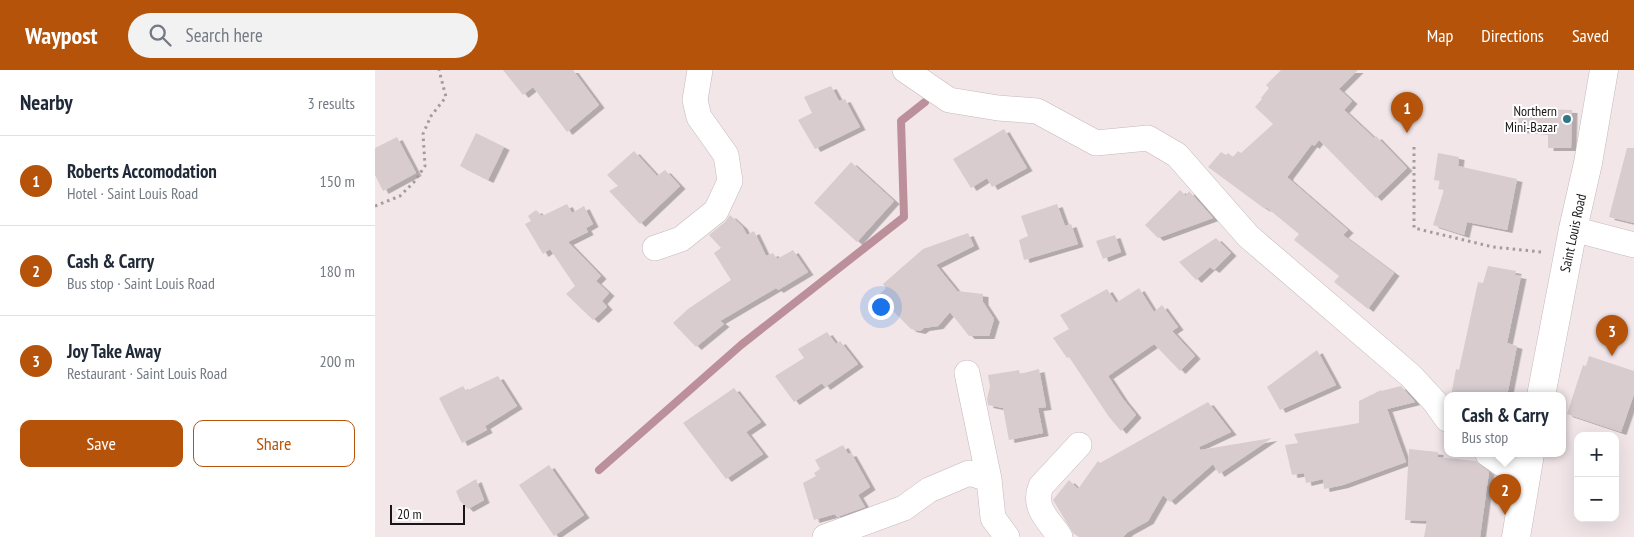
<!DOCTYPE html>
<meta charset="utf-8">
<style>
body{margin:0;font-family:"PT Sans Narrow",sans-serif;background:#f2f2f3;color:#1f2937}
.controls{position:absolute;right:15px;bottom:15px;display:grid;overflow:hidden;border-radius:10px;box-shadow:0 5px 20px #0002}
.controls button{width:45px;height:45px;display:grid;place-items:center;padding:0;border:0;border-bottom:1px solid #e0e1e3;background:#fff;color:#1f2937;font:25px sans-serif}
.scale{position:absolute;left:15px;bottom:12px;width:75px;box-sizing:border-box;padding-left:5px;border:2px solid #1a1617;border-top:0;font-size:14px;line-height:18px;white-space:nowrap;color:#1a1617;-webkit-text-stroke:4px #fff;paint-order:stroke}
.you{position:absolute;left:505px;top:236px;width:18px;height:18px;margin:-12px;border:4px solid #fff;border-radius:50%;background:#1a73e8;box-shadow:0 0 0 8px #1a73e833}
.badge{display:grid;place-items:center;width:32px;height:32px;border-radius:50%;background:#b45309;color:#fff;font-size:16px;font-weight:700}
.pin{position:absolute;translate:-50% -41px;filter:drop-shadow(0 1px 2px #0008)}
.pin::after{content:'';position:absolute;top:26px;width:18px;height:15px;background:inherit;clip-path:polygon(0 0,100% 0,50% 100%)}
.popup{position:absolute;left:1069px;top:322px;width:122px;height:65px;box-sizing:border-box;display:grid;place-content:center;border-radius:10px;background:#fff;filter:drop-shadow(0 1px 4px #0005);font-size:16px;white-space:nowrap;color:#747a83}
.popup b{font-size:19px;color:#1f2937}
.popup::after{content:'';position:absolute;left:50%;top:100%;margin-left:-10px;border:10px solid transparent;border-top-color:#fff}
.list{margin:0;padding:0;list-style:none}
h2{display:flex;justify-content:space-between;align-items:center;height:65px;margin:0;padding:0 20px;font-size:21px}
h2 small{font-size:16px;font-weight:400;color:#747a83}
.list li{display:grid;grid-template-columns:32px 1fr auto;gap:15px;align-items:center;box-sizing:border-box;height:90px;padding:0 20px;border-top:1px solid #e0e1e3}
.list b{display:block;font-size:19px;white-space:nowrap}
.list p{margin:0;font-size:16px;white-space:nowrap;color:#747a83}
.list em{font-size:16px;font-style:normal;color:#747a83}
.actions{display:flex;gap:10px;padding:15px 20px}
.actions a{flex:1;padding:11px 0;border:1px solid #b45309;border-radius:10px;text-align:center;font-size:18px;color:#b45309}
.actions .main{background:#b45309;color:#fff}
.icon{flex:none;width:28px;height:28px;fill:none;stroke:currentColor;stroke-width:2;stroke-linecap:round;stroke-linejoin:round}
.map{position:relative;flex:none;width:1259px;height:467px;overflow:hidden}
header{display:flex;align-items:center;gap:30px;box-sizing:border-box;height:70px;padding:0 25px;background:#b45309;color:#fff}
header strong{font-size:24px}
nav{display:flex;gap:28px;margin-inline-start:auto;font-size:18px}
.search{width:350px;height:45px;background:#f2f2f3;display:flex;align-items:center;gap:12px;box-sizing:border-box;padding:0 18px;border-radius:28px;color:#747a83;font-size:19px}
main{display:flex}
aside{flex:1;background:#fff}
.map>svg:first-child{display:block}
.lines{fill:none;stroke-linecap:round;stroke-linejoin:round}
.stream{stroke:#bc909b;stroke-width:8}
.building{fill:#d8cccf;filter:url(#shadow)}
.street-casing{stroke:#c4b9bb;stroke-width:26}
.primary-casing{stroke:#c4b9bb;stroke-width:29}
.path{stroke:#a49b9d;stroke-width:3;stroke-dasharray:2.5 4;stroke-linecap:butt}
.street{stroke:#fff;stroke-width:25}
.primary{stroke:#fff;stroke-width:28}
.poi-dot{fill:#317784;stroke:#fff;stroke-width:2}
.labels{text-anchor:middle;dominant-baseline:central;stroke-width:4;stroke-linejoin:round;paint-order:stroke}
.poi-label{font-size:14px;fill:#1a1617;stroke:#fff;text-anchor:end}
.street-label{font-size:14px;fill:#1a1617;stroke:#fff}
</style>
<header>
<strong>Waypost</strong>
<div class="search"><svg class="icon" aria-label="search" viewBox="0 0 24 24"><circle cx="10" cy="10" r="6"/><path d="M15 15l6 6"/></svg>Search here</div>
<nav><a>Map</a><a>Directions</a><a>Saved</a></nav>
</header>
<main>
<aside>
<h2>Nearby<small>3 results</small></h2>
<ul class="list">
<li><span class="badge">1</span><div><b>Roberts Accomodation</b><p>Hotel · Saint Louis Road</p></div><em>150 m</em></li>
<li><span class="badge">2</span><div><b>Cash &amp; Carry</b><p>Bus stop · Saint Louis Road</p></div><em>180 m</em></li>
<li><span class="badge">3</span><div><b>Joy Take Away</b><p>Restaurant · Saint Louis Road</p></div><em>200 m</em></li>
</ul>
<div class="actions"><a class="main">Save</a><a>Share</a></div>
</aside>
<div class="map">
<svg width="1259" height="467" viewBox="0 0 1259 467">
<defs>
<filter id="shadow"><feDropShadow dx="5.5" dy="3" stdDeviation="0" flood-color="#0004"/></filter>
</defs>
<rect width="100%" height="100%" fill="#f2e6e9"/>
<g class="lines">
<path class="stream" d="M 224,400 L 366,275 L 529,147 L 526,51 L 550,32"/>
</g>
<path class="building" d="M 128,0 L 198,0 L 224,35 L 192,62 L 158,17 L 148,25 Z
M 906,0 L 983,0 L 964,19 L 977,31 L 969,40 L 999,68 L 1001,66 L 1032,98 L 1001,128 L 944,70 L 939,76 L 937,74 L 913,106 L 913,108 L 973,160 L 968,165 L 1019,203 L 993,239 L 959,212 L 964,206 L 919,170 L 924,164 L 891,137 L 890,139 L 833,97 L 846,82 L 851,85 L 853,83 L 858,87 L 863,81 L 866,83 L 898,54 L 880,37 L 887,29 L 886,28 L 894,18 L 891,15 Z
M 456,16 L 464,31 L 470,29 L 485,57 L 440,79 L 423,50 L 437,43 L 429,27 Z
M 1144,38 L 1197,40 L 1196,78 L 1173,78 L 1173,62 L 1143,60 Z
M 629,59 L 652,98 L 617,117 L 612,108 L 596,118 L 578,89 Z
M 101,63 L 129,77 L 113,110 L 85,96 Z
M 22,67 L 41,103 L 8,121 L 0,105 L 0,78 Z
M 1252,78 L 1259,78 L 1259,153 L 1234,147 Z
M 259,81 L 282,106 L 290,100 L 305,116 L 265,154 L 234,121 L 243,116 L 232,105 Z
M 1063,83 L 1084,87 L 1083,96 L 1142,109 L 1132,160 L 1092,152 L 1089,165 L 1058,155 L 1069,120 L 1063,119 L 1065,111 L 1059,110 Z
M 476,92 L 519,131 L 482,172 L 439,133 Z
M 805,120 L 811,126 L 814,121 L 838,148 L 783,168 L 770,155 Z
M 192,134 L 197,143 L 209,136 L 218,154 L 211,158 L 213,162 L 193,172 L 226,206 L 221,211 L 234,223 L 227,231 L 232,237 L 218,250 L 191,224 L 200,216 L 175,179 L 168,184 L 150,154 L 156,151 L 153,146 L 161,140 L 167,146 Z
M 682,134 L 690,156 L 696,154 L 703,174 L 649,190 L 644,170 L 653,166 L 646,146 Z
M 355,145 L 367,156 L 372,165 L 379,161 L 391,186 L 398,183 L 402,189 L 418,180 L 433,202 L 403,220 L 401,218 L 345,251 L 349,254 L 321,277 L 298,253 L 313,239 L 356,210 L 339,183 L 346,178 L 334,165 L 350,152 Z
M 593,163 L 599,176 L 561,195 L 582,221 L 608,224 L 608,232 L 619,249 L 614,266 L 594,266 L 575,242 L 563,256 L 549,258 L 545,261 L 536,259 L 503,226 L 511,218 L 508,214 L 548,179 Z
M 740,165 L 746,182 L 728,189 L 721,171 Z
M 841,168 L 856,183 L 839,200 L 835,197 L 821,210 L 804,192 Z
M 1113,196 L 1141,201 L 1140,205 L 1146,206 L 1132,273 L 1142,276 L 1132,326 L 1076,326 L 1081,299 L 1084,300 L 1103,212 L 1108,213 Z
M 764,218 L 779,242 L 787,235 L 803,257 L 797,261 L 820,286 L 805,301 L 779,274 L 733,306 L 748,329 L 761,345 L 746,361 L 734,347 L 694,287 L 692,288 L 678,268 L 694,259 L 685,245 L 732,219 L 741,233 Z
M 452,262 L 461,274 L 465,271 L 483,294 L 450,317 L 447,313 L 419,332 L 400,306 L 429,288 L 423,279 Z
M 942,280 L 961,315 L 905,340 L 892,317 Z
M 1214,286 L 1259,301 L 1259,324 L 1246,362 L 1192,344 L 1208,295 L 1211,296 Z
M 664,299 L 671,337 L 663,338 L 668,363 L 634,370 L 628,338 L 613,335 L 612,329 L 615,316 L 613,305 L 644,300 L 645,304 Z
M 123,306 L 142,336 L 110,356 L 112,360 L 87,373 L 64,328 L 88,316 L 91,321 Z
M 1026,316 L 1040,332 L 1012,339 L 1031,392 L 968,415 L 949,419 L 948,409 L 931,413 L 929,403 L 917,405 L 910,375 L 923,373 L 919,364 L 984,353 L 984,331 L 1006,320 L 1006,321 Z
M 359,318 L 386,352 L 371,362 L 388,384 L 351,409 L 308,353 Z
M 833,332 L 856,362 L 824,377 L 825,380 L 897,368 L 844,404 L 838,394 L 795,432 L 788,425 L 773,451 L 753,462 L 748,467 L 704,467 L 698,463 L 678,430 L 694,410 L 703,419 L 723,391 L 725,393 Z
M 468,375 L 473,384 L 476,383 L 495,417 L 483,425 L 490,437 L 462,447 L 460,444 L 439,450 L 428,413 L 441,406 L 439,403 L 445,399 L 440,390 Z
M 1034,379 L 1063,382 L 1063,387 L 1101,391 L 1114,402 L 1105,467 L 1049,467 L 1052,451 L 1030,450 Z
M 174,395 L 209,445 L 179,466 L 144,415 Z
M 101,409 L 109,430 L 93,439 L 85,431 L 81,421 Z"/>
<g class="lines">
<g class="street-casing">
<path id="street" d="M 530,0 L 574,30 L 623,38 L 662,41 L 721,73 L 773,68 L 802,85 L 873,166 L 1036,306 L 1060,332 L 1072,349
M 1198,159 L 1259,175
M 280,178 L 306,169 L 341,141 L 355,111 L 351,85 L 324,47 L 320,30 L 325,0
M 592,303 L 614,409 L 618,448 L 632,467
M 1113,384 L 1150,410
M 450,467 L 529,438 L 554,420 L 594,403 L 614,409
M 685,467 C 674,450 657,438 666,416 L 704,375"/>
</g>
<g class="primary-casing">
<path id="primary" d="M 1166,326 L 1198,159 L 1213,93 L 1229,0
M 1141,467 L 1155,384"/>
</g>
<path class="path" d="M 1039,77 L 1039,158 L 1118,177 L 1167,182
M 0,136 L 25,126 L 39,112 L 50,96 L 48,64 L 56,46 L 71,27 L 64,0"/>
<use href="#street" class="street"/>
<use href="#primary" class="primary"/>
</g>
<circle class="poi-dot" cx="1192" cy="49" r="5"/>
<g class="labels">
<g class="poi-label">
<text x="1182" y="41">Northern<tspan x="1182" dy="16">Mini-Bazar</tspan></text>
</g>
<g class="street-label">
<text transform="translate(1198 163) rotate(-78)">Saint Louis Road</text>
</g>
</g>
</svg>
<div class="controls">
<button>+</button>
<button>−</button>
</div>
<div class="scale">20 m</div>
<div class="you"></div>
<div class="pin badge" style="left:1032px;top:63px">1</div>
<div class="pin badge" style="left:1130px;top:445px">2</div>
<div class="popup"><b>Cash &amp; Carry</b>Bus stop</div>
<div class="pin badge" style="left:1237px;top:286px">3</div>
</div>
</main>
